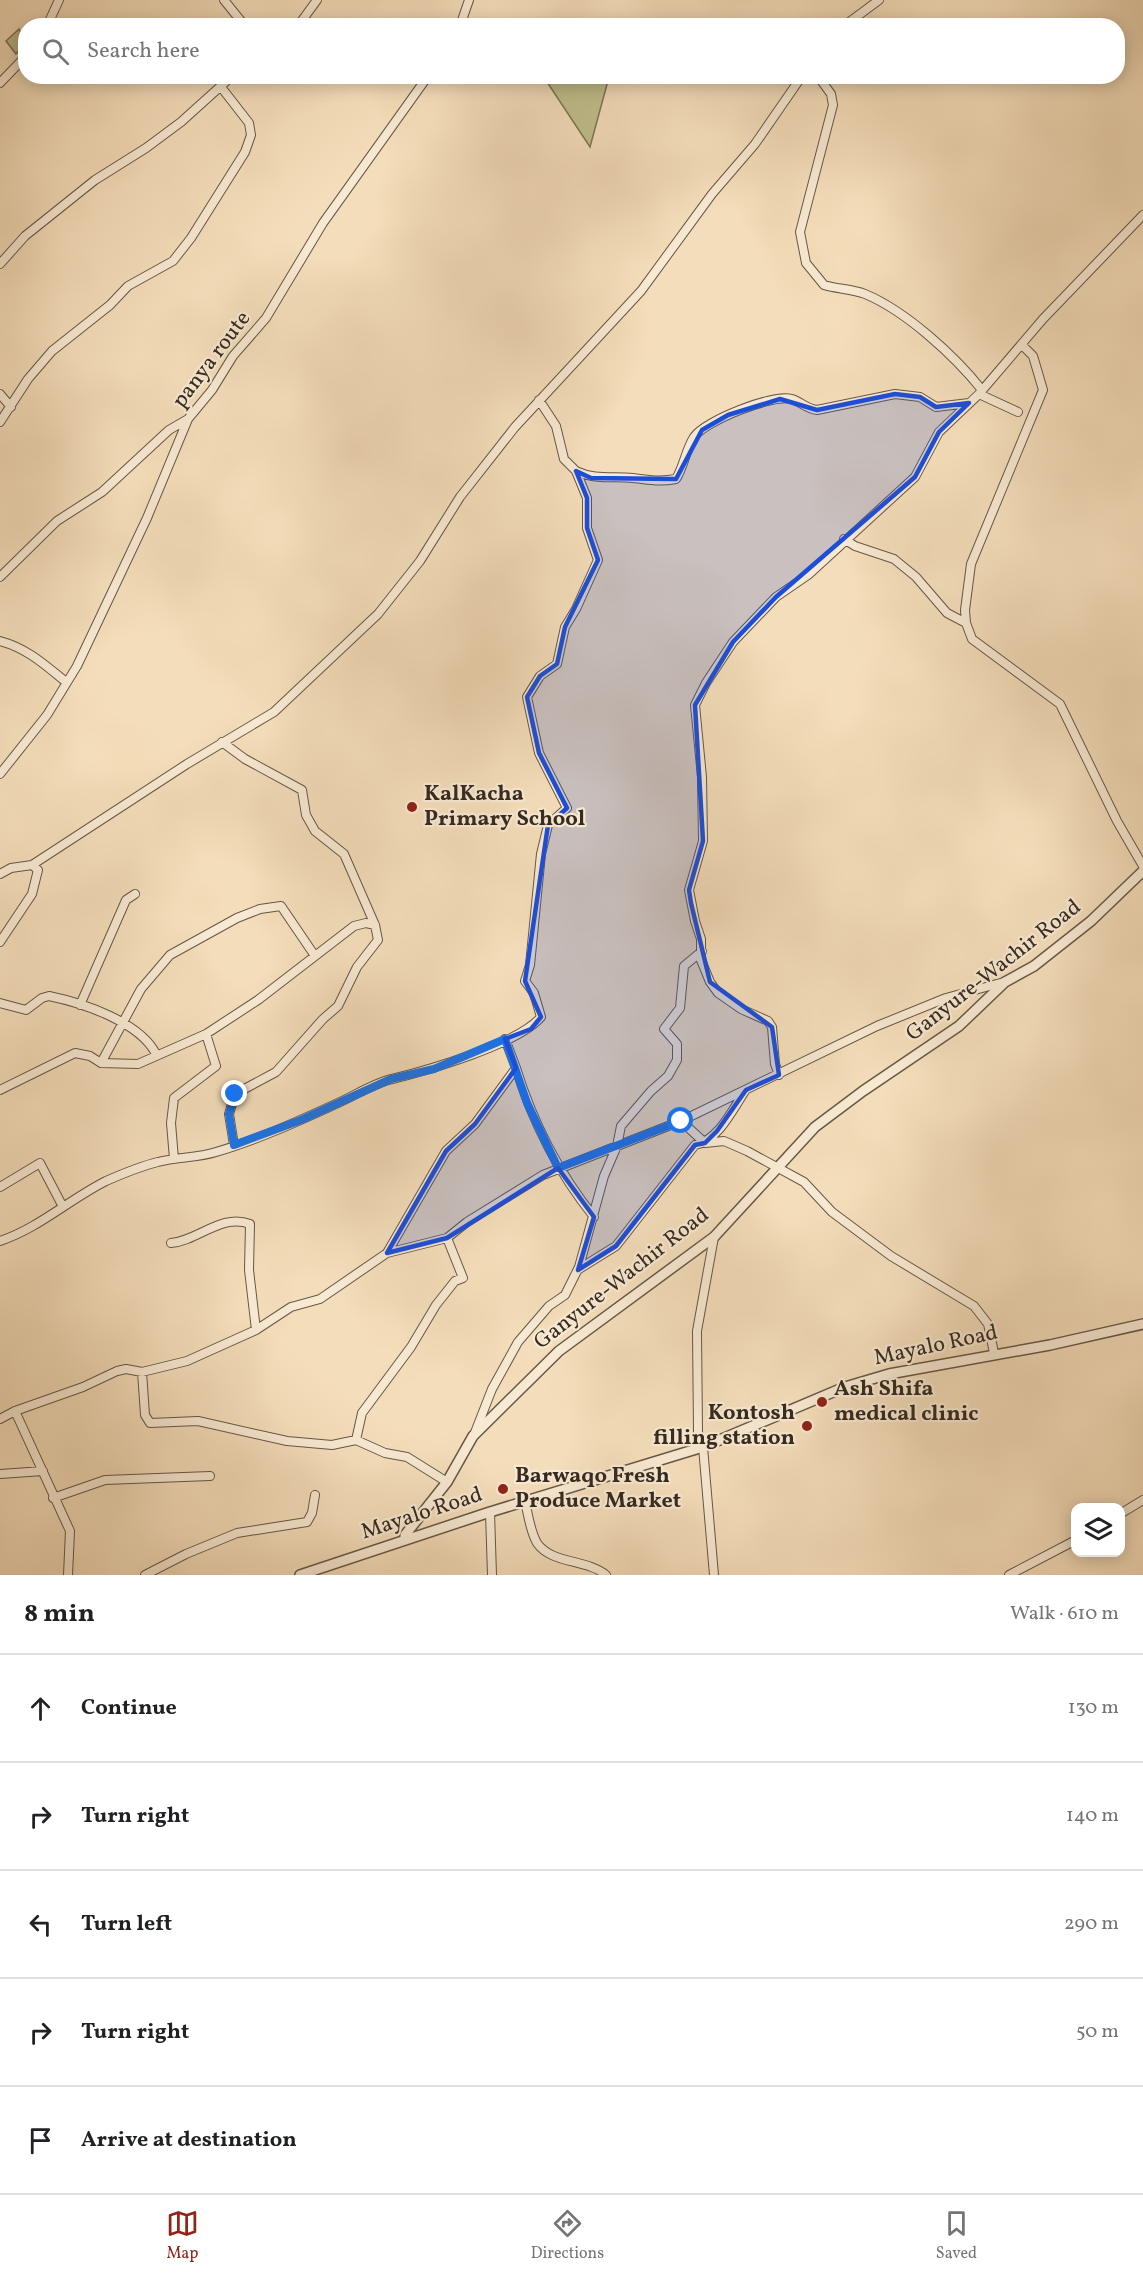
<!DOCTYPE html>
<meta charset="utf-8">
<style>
body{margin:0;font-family:Vollkorn,serif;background:#f2f2f2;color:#202124}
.controls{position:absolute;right:18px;bottom:18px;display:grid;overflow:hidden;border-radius:12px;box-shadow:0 3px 15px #0003}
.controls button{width:54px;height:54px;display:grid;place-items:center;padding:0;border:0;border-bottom:2px solid #e0e0e0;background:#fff;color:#202124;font:30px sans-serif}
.stop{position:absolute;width:18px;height:18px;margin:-14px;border:4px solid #1a73e8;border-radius:50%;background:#fff}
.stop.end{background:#1a73e8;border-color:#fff;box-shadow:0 2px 6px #0008}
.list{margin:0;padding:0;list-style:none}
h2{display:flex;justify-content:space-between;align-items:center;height:78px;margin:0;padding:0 24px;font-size:26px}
h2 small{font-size:20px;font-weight:400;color:#757577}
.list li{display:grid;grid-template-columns:39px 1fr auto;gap:18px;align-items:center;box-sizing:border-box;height:108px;padding:0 24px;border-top:2px solid #e0e0e0}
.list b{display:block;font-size:22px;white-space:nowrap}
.list em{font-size:20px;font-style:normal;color:#757577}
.icon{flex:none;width:33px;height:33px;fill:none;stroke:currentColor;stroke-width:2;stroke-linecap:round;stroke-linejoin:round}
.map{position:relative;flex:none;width:1143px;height:1575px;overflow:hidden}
.search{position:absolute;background:#fff;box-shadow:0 3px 15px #0003;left:18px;right:18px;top:18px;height:66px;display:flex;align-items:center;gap:15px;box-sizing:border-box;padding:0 21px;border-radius:24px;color:#757577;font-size:22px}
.sheet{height:618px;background:#fff}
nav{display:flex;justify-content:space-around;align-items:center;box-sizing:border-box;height:84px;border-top:2px solid #e0e0e0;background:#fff;font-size:16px;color:#757577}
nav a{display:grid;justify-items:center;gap:3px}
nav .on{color:#8f2418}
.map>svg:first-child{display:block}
.green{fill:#c0bf8c;stroke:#7a7456;stroke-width:1.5}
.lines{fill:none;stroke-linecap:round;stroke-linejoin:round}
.minor-casing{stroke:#655746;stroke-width:10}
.tertiary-casing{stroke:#655746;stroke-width:12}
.minor{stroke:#f8e9d2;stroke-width:8}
.tertiary{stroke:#f8e9d2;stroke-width:9}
.route{stroke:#1a73e8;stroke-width:8}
.marked{fill:#1d4ed8;fill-opacity:0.2;stroke:#1d4ed8;stroke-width:4.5;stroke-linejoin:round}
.poi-dot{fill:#8f2418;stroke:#f8e9d2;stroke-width:2}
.labels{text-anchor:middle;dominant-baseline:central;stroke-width:4.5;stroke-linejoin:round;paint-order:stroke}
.street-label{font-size:22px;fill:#352a20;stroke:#f8e9d2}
.poi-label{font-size:22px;font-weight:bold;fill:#352a20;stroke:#f8e9d2;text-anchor:start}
</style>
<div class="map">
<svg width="1143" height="1575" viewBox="0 0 1143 1575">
<rect width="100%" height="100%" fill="#f4ddba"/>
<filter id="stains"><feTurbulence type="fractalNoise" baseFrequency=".00333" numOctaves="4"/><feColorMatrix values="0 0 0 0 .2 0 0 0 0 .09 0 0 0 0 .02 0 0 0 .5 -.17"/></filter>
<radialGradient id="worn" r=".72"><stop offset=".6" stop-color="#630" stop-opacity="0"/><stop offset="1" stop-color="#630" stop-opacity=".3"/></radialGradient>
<path class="green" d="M 19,29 L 25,43 L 16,54 L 6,41 Z
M 546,77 L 609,77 L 590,147 L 545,79 Z"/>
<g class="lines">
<g class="minor-casing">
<path id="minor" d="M 224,0 L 245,26
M 47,26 L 59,0
M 298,26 L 317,0
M 460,26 L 469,0
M 844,26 L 879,0
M 818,76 L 831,94 L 833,105 L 800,232 L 806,263 L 824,285 C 837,289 853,289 865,294 C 906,311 955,356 982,390
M 0,83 L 26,56
M 0,264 L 25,236 L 95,180 L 146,148 L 181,122 L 232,76
M 0,394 L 11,407
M 979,394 L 1018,412
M 0,422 L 28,379 L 52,351 L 110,305 L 128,286 L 173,261 L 191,238 L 245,152 L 251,135 L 249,123 L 221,87
M 576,471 C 595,480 612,476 633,478 C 648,480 660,482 676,479 C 684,466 686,449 694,437 C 706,420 773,394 792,399 C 801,402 807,409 817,410 L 895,394 L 920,397 L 936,407 L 969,403
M 844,539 L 855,546 L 894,559 L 916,577 L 947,613 L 966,623 L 972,639 L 1060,704 L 1117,821 L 1143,866
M 0,577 L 57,521 L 102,492 L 169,430 L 188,419
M 966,623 L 965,610 L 971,564 L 1043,390 L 1033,356 L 1022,345
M 0,641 C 27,648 45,665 66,682
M 222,742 L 245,759 L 302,790 L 306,815 L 315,831 L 344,854 L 375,925 L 378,940 L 357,967 L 338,1006 L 323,1019 L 276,1072 L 235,1094 L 229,1114 L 234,1145
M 0,774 L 47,715 L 77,666 L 147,518 L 188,419 L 212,390 L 233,356 L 266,318 L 323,223 L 428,76
M 0,874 L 11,868 L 32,865 L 187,764 L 274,712 L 378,614 L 420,561 L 460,497 L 515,427 L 641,291 L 712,194 L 755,144 L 802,76
M 0,942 L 32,894 L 38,870 L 32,865
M 0,1003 L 26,1010 L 42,998 L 49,996 C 83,1003 140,1022 156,1054
M 80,1005 L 126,900 L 135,894
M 101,1063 L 141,989 L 170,955 L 237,918 L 260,909 L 281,906 L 315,956
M 516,1068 C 533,1123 558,1172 594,1217
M 779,1075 L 775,1064 L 772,1027 L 768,1021 L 741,1009 L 718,993 L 710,982 L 701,960 L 701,939 L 695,921 L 689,890 L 703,841 L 702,777 L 695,705 L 706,683 L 733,642 L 776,597 L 808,575 L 915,477 L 939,432 L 979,394 L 1043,319 L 1143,215
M 0,1090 L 75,1053 L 90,1056 L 101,1063 L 138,1064 L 206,1034 L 258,1000 L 354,926 L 366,923 L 375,925
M 681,1121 L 705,1143 L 724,1141 L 747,1151 L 804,1182 L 832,1212 L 891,1256 L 974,1306 L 988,1324 L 994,1353
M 174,1159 L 171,1123 L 174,1098 L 216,1066 L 206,1034
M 0,1187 L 40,1163 L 62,1205
M 0,1241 C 39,1228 70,1199 106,1181 C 122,1174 141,1166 158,1162 C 177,1157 197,1158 216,1152 C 257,1140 299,1121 338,1103 C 356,1095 374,1083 392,1079 C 429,1070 518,1044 541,1017 L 534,993 L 525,981 L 530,965 L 541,854 L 548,825 L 567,808 L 539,753 L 527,697 L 540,676 L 557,664 L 565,627 L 576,609 L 598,560 L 587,528 L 587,498 L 576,471 L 564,459 L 556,426 L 539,400
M 171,1243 C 198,1241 221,1213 250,1224 L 249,1270 L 256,1330
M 387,1253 L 446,1151 L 475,1124 L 516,1068 L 505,1039
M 579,1269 L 616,1246 L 695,1145 C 718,1141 733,1109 745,1091
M 142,1372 L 145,1415 L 150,1423 L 198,1421 L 287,1441 L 332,1445 L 356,1440 L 385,1453 L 407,1457 L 447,1482
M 15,1411 L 70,1531 L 68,1575
M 0,1419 L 15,1411 L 83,1387 L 117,1371 L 126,1369 L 142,1372 L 187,1361 L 256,1330 L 291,1307 L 320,1299 L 387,1253 L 447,1238 L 467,1222 L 543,1175 L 681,1121 L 877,1026 L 946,998 L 1004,982
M 474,1435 L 492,1389 L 518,1342 L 549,1306 L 565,1295 L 579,1267 L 604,1176 L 617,1146 L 621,1126 L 651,1091 L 668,1076 L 677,1060 L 677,1044 L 664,1029 L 680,1008 L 684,966 L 702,951
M 356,1440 L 362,1413 L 411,1347 L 436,1305 L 455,1281 L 463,1278 L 447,1238
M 0,1474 L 43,1471
M 53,1498 L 105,1480 L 210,1476
M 525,1501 C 528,1514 530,1531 537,1543 C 551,1564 587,1559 606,1575
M 490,1512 L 492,1575
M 1120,1514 L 1143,1500
M 145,1575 L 186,1554 L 237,1533 L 307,1522 L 312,1513 L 315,1495
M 714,1575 L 703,1447 L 698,1432 L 697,1331 L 714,1237
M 1009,1575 L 1076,1540"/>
</g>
<g class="tertiary-casing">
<path id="tertiary" d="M 405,1540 L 405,1535 L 447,1482 L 473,1436 L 559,1351 L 714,1237 L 815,1127 L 863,1091 L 959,1026 L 1005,982 L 1034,966 L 1091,921 L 1143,871
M 300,1575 L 490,1512 L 703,1447 L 845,1387 L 889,1374 L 1050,1345 L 1143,1324"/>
</g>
<use href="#minor" class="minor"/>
<use href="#tertiary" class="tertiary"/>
</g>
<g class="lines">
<path class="route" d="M 235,1094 L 229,1114 L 234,1145 L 301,1120 L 391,1079 L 434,1069 L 505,1039 L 527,1103 L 558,1168 L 681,1121"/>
</g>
<path class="marked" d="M 895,394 L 920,397 L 936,407 L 969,403 L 939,432 L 915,477 L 776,597 L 733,642 L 695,705 L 703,841 L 689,890 L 691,903 L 710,982 L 772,1027 L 779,1075 L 746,1090 L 717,1131 L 705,1143 L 695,1145 L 616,1246 L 578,1270 L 594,1217 L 558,1168 L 447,1238 L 387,1253 L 446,1151 L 475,1124 L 516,1068 L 505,1039 L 531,1029 L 541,1017 L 525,981 L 548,825 L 567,808 L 539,753 L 527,697 L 540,676 L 557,664 L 565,627 L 598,560 L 587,528 L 587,498 L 576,471 L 591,478 L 676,479 L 702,430 L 728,415 L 780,399 L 817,410 Z"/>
<g class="poi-dot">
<circle cx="412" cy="807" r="6"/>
<circle cx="822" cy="1402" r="6"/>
<circle cx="807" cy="1426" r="6"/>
<circle cx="503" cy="1489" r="6"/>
</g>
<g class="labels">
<g class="street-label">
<text transform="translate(212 360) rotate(-53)">panya route</text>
<text transform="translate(994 971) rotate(-38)">Ganyure-Wachir Road</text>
<text transform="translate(622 1279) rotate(-38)">Ganyure-Wachir Road</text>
<text transform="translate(936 1346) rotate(-12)">Mayalo Road</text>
<text transform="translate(422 1514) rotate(-18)">Mayalo Road</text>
</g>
<g class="poi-label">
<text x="424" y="794">KalKacha<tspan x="424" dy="25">Primary School</tspan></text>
<text x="834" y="1389">Ash Shifa<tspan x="834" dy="25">medical clinic</tspan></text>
<text x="795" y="1413" text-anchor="end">Kontosh<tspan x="795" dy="25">filling station</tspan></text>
<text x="515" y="1476">Barwaqo Fresh<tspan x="515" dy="25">Produce Market</tspan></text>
</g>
</g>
<rect width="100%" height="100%" filter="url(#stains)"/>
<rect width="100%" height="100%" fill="url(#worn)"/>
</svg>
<div class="controls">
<button><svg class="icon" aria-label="layers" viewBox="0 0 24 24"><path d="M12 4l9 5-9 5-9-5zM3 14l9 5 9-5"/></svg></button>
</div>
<div class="stop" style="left:681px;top:1121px"></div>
<div class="stop end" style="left:235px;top:1094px"></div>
<div class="search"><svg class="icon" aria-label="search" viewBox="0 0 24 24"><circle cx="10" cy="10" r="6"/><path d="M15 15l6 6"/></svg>Search here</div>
</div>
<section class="sheet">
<h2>8 min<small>Walk · 610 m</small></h2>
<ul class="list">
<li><svg class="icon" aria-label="ahead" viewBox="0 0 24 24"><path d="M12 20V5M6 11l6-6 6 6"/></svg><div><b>Continue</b></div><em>130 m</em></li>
<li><svg class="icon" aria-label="right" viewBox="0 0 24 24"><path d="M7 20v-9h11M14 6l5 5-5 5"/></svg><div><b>Turn right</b></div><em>140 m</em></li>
<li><svg class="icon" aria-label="left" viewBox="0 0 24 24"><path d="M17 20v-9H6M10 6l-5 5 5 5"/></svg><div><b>Turn left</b></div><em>290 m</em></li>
<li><svg class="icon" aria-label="right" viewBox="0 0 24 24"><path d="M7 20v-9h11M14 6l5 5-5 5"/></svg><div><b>Turn right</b></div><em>50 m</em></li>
<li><svg class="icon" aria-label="arrive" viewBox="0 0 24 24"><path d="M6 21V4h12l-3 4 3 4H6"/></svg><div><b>Arrive at destination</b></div></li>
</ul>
</section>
<nav>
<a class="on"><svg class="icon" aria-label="map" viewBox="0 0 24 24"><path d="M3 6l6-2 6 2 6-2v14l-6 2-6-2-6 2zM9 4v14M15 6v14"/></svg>Map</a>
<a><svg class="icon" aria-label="directions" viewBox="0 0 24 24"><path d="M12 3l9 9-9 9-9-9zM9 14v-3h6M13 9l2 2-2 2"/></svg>Directions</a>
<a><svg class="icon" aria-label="saved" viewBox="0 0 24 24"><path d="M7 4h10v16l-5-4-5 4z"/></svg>Saved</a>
</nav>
